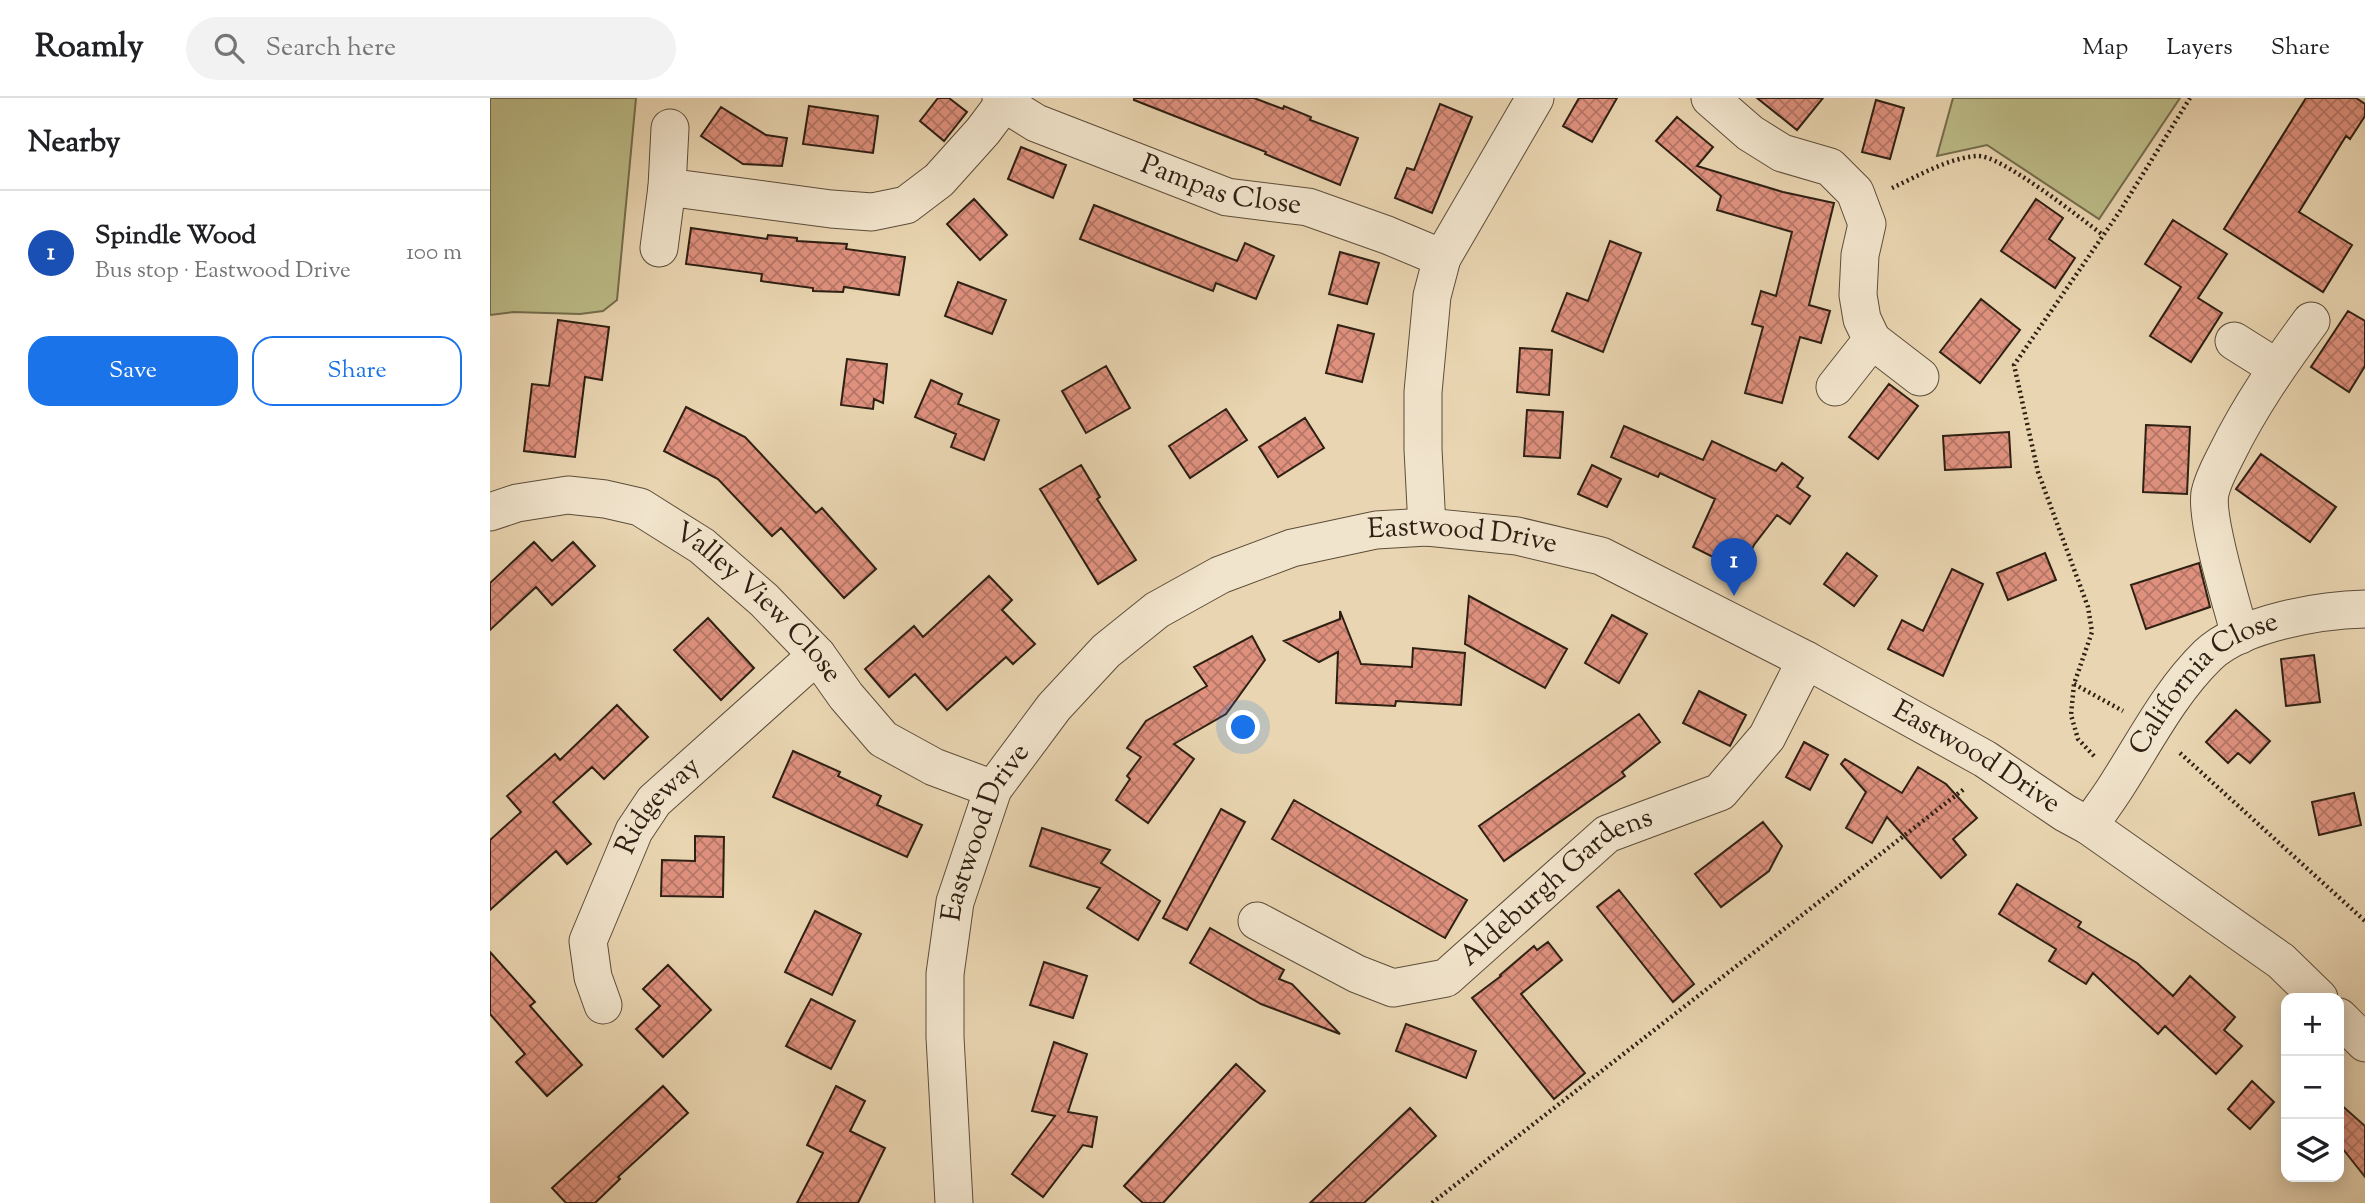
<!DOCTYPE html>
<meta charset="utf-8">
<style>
body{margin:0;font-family:"Sorts Mill Goudy",serif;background:#f2f2f2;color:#202124}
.controls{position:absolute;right:21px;bottom:21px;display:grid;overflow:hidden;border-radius:14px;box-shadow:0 4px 18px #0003}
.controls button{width:63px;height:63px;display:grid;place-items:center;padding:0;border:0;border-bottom:2px solid #e0e0e0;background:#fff;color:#202124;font:35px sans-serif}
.you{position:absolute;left:754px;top:630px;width:24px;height:24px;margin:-18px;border:5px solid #fff;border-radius:50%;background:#1a73e8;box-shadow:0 0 0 10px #1a73e833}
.badge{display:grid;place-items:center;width:46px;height:46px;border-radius:50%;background:#1a73e8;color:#fff;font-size:23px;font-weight:700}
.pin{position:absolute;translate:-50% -58px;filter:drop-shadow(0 2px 4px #0008)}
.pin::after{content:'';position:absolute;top:37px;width:24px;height:21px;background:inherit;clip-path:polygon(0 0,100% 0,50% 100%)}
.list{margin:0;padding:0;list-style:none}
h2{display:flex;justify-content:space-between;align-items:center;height:91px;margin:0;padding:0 28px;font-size:30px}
h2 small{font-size:23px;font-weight:400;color:#757577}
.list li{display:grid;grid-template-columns:46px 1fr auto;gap:21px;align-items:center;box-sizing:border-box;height:126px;padding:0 28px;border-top:2px solid #e0e0e0}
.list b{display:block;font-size:26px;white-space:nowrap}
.list p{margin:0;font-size:23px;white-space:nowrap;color:#757577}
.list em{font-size:23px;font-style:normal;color:#757577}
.actions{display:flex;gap:14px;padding:21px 28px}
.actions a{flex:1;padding:16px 0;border:2px solid #1a73e8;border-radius:21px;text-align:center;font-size:24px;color:#1a73e8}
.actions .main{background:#1a73e8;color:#fff}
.icon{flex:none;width:38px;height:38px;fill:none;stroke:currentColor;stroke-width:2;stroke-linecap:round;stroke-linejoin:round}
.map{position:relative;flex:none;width:1875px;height:1105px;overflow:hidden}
header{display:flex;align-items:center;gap:42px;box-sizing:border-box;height:98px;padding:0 35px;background:#fff;border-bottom:2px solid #e0e0e0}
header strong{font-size:33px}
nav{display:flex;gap:38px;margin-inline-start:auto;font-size:24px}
.search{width:490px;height:63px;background:#f2f2f2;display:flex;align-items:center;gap:18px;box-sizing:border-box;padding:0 24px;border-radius:38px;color:#757577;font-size:26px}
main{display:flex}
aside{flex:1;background:#fff}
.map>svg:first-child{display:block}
.park{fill:#bcbc88;stroke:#756e4e;stroke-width:2}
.building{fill:url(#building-cross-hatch);stroke:#2e2013;stroke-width:2}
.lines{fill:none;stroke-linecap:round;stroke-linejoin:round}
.minor-casing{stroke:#5d4d3a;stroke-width:39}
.path{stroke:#2e2013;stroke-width:4.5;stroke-dasharray:2 3.5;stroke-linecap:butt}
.minor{stroke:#f1e4cc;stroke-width:37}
.labels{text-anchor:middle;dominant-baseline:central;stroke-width:5;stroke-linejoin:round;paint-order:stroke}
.street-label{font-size:28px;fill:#2e2013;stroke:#f1e4cc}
</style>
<header>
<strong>Roamly</strong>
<div class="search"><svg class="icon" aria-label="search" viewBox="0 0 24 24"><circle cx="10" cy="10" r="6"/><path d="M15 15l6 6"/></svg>Search here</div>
<nav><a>Map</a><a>Layers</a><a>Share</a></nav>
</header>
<main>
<aside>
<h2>Nearby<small></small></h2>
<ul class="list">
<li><span class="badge" style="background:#1a4fb4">1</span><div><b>Spindle Wood</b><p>Bus stop · Eastwood Drive</p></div><em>100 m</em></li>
</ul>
<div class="actions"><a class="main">Save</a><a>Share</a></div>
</aside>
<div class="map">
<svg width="1875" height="1105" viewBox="0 0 1875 1105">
<defs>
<pattern id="building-cross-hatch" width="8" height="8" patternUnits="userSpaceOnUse" patternTransform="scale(1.75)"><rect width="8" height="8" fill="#df917e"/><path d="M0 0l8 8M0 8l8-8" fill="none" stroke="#b57666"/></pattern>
</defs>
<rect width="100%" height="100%" fill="#e9d5b1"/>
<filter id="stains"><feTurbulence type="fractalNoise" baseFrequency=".00286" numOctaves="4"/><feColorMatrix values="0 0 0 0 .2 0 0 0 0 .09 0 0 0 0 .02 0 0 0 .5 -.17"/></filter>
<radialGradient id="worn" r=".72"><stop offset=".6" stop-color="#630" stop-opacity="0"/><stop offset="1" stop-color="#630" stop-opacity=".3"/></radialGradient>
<path class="park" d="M 0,0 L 146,0 L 127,202 L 113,213 L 90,216 L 23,214 L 0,217 Z
M 1463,0 L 1690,0 L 1609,121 L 1497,47 L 1447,58 Z"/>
<path class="building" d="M 448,0 L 459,0 L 477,14 L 454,43 L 430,23 Z
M 644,0 L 764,0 L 793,11 L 794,8 L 821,19 L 820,22 L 868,40 L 850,87 L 775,56 L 776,54 L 644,2 Z
M 1089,0 L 1127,0 L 1102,44 L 1073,28 Z
M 1267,0 L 1333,0 L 1307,32 Z
M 1816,0 L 1866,0 L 1875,6 L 1875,18 L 1860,41 L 1856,38 L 1809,114 L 1862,147 L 1833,194 L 1734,131 Z
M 1386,2 L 1414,10 L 1400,61 L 1372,54 Z
M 950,6 L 982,19 L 942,115 L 905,100 L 917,70 L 924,72 Z
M 319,8 L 388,18 L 383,55 L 313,46 Z
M 231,9 L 276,37 L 297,40 L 292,68 L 253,66 L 211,38 Z
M 1187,19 L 1223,49 L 1207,68 L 1293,94 L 1344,105 L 1319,207 L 1340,213 L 1331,245 L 1310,239 L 1292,305 L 1255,295 L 1273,229 L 1262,226 L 1271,193 L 1286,198 L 1302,134 L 1227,112 L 1231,98 L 1166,43 Z
M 531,49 L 576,67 L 563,100 L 518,81 Z
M 484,101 L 517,137 L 490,162 L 457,126 Z
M 1546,101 L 1573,120 L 1559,141 L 1585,160 L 1565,190 L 1511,153 Z
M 604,107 L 747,163 L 755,145 L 784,158 L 766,201 L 726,185 L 723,193 L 590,141 Z
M 1683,122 L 1737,156 L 1708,200 L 1732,215 L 1701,264 L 1660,238 L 1691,189 L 1655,166 Z
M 201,130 L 277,141 L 278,137 L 307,140 L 307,143 L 357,146 L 356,151 L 415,159 L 409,197 L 354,189 L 353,194 L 323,193 L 323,190 L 271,183 L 272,176 L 196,166 Z
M 1120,143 L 1151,155 L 1113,254 L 1062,233 L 1077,195 L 1098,203 Z
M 850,154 L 889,165 L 877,206 L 839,196 Z
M 468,184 L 516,202 L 502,236 L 455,218 Z
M 1491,201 L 1530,232 L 1490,285 L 1450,254 Z
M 1858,213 L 1875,223 L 1875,268 L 1859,294 L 1821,269 Z
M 68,222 L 119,229 L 112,282 L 95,279 L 85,359 L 34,353 L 42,286 L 59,288 Z
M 848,227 L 884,236 L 872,284 L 836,275 Z
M 1030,250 L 1062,252 L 1059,297 L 1027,294 Z
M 357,261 L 397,266 L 393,305 L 384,301 L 383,311 L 351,307 Z
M 616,268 L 640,310 L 596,335 L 572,293 Z
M 441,282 L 472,296 L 468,306 L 509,322 L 494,362 L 461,349 L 466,336 L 425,319 Z
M 1399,286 L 1428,308 L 1388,361 L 1359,339 Z
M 196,309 L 255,339 L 326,415 L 332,410 L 386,471 L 354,500 L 291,430 L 282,438 L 228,381 L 174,353 Z
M 736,311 L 757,342 L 700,380 L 679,348 Z
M 1037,312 L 1073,314 L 1070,360 L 1034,358 Z
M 815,320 L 834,350 L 788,379 L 769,349 Z
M 1656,327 L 1700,329 L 1697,396 L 1653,394 Z
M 1134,328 L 1213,362 L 1222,343 L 1286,373 L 1292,365 L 1313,380 L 1307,389 L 1320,398 L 1300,426 L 1287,417 L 1264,447 L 1251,473 L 1203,449 L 1225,401 L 1170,375 L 1168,379 L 1121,359 Z
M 1519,334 L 1521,369 L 1455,372 L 1453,338 Z
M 1771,356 L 1846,409 L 1820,444 L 1746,391 Z
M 591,367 L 610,399 L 607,401 L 646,462 L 608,486 L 550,391 Z
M 1102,367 L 1131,381 L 1117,409 L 1088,396 Z
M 44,444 L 62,463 L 83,444 L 105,468 L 62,507 L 46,489 L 0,532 L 0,485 Z
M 1357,455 L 1387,478 L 1364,508 L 1334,486 Z
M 1555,455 L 1566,482 L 1518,502 L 1507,475 Z
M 1709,465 L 1720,509 L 1656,531 L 1641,487 Z
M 1462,471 L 1493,486 L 1453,578 L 1398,551 L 1412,522 L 1433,533 Z
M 499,478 L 522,502 L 512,512 L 545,546 L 523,566 L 516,559 L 457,612 L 425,576 L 399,599 L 375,571 L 424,528 L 433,539 Z
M 979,498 L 1077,551 L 1055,590 L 975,546 Z
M 850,513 L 871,566 L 922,569 L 923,550 L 975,555 L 971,607 L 906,603 L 905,608 L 846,605 L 848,554 L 829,564 L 794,543 L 850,521 Z
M 1122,517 L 1157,536 L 1129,585 L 1095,565 Z
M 218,520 L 264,570 L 231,602 L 184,552 Z
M 762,538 L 775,562 L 736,616 L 684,646 L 704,661 L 658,725 L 626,702 L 640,681 L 637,678 L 651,659 L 637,650 L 656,623 L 717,588 L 704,569 Z
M 1824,557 L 1830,604 L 1796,608 L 1791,561 Z
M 1209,593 L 1256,617 L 1240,648 L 1193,625 Z
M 127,607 L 158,639 L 114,681 L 102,669 L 63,704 L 101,746 L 77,766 L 66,753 L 0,812 L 0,742 L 31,714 L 17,698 L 65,656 L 70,662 Z
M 1746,612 L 1780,643 L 1760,665 L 1748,655 L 1738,665 L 1716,644 Z
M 1149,616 L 1170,644 L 1132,674 L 1135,678 L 1014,763 L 989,728 Z
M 1314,644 L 1338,657 L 1320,692 L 1296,679 Z
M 303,653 L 350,674 L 348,678 L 391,698 L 387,707 L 432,727 L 417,759 L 283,699 Z
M 1355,661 L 1412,695 L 1428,669 L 1456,686 L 1487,720 L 1463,741 L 1476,757 L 1451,780 L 1397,719 L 1382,745 L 1356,730 L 1376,694 L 1351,666 Z
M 1864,695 L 1871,727 L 1829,737 L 1822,704 Z
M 804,702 L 977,802 L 955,840 L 782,741 Z
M 731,711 L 755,724 L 697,832 L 673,820 Z
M 1273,724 L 1292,748 L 1279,773 L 1231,809 L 1205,776 Z
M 552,730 L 620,752 L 611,765 L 670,803 L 648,842 L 597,810 L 610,790 L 540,768 Z
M 205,738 L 234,739 L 233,799 L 171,798 L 172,762 L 205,763 Z
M 1527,786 L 1591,824 L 1588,829 L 1647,865 L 1683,898 L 1700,878 L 1745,919 L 1734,932 L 1752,948 L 1726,976 L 1675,928 L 1668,936 L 1603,875 L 1596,886 L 1559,863 L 1566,851 L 1509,816 Z
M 1129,792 L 1204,886 L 1183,904 L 1107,809 Z
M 325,813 L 371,836 L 342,897 L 295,874 Z
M 720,830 L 794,872 L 789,881 L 802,886 L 850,936 L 771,906 L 700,865 Z
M 1058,844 L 1072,862 L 1031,896 L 1095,975 L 1064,1001 L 982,900 L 1011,878 L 1010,877 L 1044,848 L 1047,852 Z
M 0,854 L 45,904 L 40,908 L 92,967 L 57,998 L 26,964 L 35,956 L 0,916 Z
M 554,864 L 597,878 L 583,920 L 540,907 Z
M 178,867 L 221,912 L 173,959 L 146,931 L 170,908 L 153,891 Z
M 321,901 L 365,923 L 341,971 L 296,948 Z
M 916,926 L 986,953 L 976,980 L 906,953 Z
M 564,944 L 597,956 L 578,1014 L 607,1019 L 602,1049 L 593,1047 L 553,1099 L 522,1076 L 565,1018 L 542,1013 Z
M 746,966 L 775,993 L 673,1105 L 653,1105 L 634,1088 Z
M 1762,983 L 1784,1004 L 1760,1031 L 1738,1011 Z
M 173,988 L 198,1015 L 128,1079 L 130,1081 L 105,1105 L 76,1105 L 62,1090 Z
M 346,988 L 375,1003 L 360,1033 L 395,1050 L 368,1105 L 307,1105 L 333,1055 L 317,1047 Z
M 1849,1005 L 1875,1028 L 1875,1079 L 1849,1046 Z
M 920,1010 L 946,1038 L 874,1105 L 820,1105 Z"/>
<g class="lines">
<g class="minor-casing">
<g id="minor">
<path id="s1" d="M 511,0 L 514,5 L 546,25 L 737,99 L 818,109 L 897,137 L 952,160"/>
<path d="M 1220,0 L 1260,35 L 1292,55 L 1340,69 L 1365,94 L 1377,126 L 1370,157 L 1368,197 L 1372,221 L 1382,242 L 1345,289"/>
<path d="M 177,89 L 341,111 L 382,114 L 416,107 L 449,82 L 493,33 L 514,5"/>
<path d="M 169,150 L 177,89 L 180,30"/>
<path d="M 1382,242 L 1430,279"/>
<path d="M 1744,243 L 1787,270"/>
<path id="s2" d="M 0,414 L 27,405 L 78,397 L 115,401 L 150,409 L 212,448 L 274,502 L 327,557 L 356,598 L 393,641 L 444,669 L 503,691"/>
<path d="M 937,429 L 933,351 L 933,294 L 942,198 L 952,160 L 1045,0"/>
<path d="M 1750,537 C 1742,507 1715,421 1720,395 C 1723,381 1731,367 1737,355 C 1760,308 1790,265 1821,223"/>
<path id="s3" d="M 1599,728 C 1609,713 1620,699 1629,684 C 1657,640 1681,593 1718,557 C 1752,525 1830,512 1875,511"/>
<path id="s4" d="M 767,823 L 867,876 L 903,890 L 956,880 L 1117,736 L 1230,694 L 1277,639 L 1316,562"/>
<path id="s5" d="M 113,907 L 103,879 L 98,843 L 144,733 L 164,703 L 327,557"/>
<path d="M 1849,919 L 1875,945"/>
<path id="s6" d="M 464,1105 L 455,939 L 455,876 L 465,804 L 503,691 L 564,609 L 616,553 L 667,512 L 730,477 L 802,450 L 886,432 L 937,429 L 1027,438 L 1111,458 L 1316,562 L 1495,661 L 1575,715 L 1599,728 L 1791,863 L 1829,900"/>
</g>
</g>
<path class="path" d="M 1402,90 C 1428,78 1458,60 1487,58 C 1510,56 1590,120 1613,137
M 1584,586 L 1633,613
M 1690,655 L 1875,823
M 1604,658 L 1588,641 L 1581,617 L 1584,586 L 1602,534 L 1598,509 L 1548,374 L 1524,267 L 1630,113 L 1700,0
M 942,1105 L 1474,691"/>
<use href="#minor" class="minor"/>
</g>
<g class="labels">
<g class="street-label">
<text stroke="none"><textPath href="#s1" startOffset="240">Pampas Close</textPath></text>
<text stroke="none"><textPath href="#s6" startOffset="987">Eastwood Drive</textPath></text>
<text stroke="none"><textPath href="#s2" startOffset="306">Valley View Close</textPath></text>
<text stroke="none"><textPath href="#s3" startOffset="187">California Close</textPath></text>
<text stroke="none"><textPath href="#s6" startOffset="1554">Eastwood Drive</textPath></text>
<text stroke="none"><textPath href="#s5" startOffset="220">Ridgeway</textPath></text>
<text stroke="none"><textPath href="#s6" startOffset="378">Eastwood Drive</textPath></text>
<text stroke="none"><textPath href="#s4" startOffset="350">Aldeburgh Gardens</textPath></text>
</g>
</g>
<rect width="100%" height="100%" filter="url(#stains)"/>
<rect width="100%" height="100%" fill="url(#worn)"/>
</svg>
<div class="controls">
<button>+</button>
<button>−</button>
<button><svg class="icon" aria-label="layers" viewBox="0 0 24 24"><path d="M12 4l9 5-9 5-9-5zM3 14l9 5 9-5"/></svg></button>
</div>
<div class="you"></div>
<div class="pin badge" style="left:1244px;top:498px;background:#1a4fb4">1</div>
</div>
</main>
